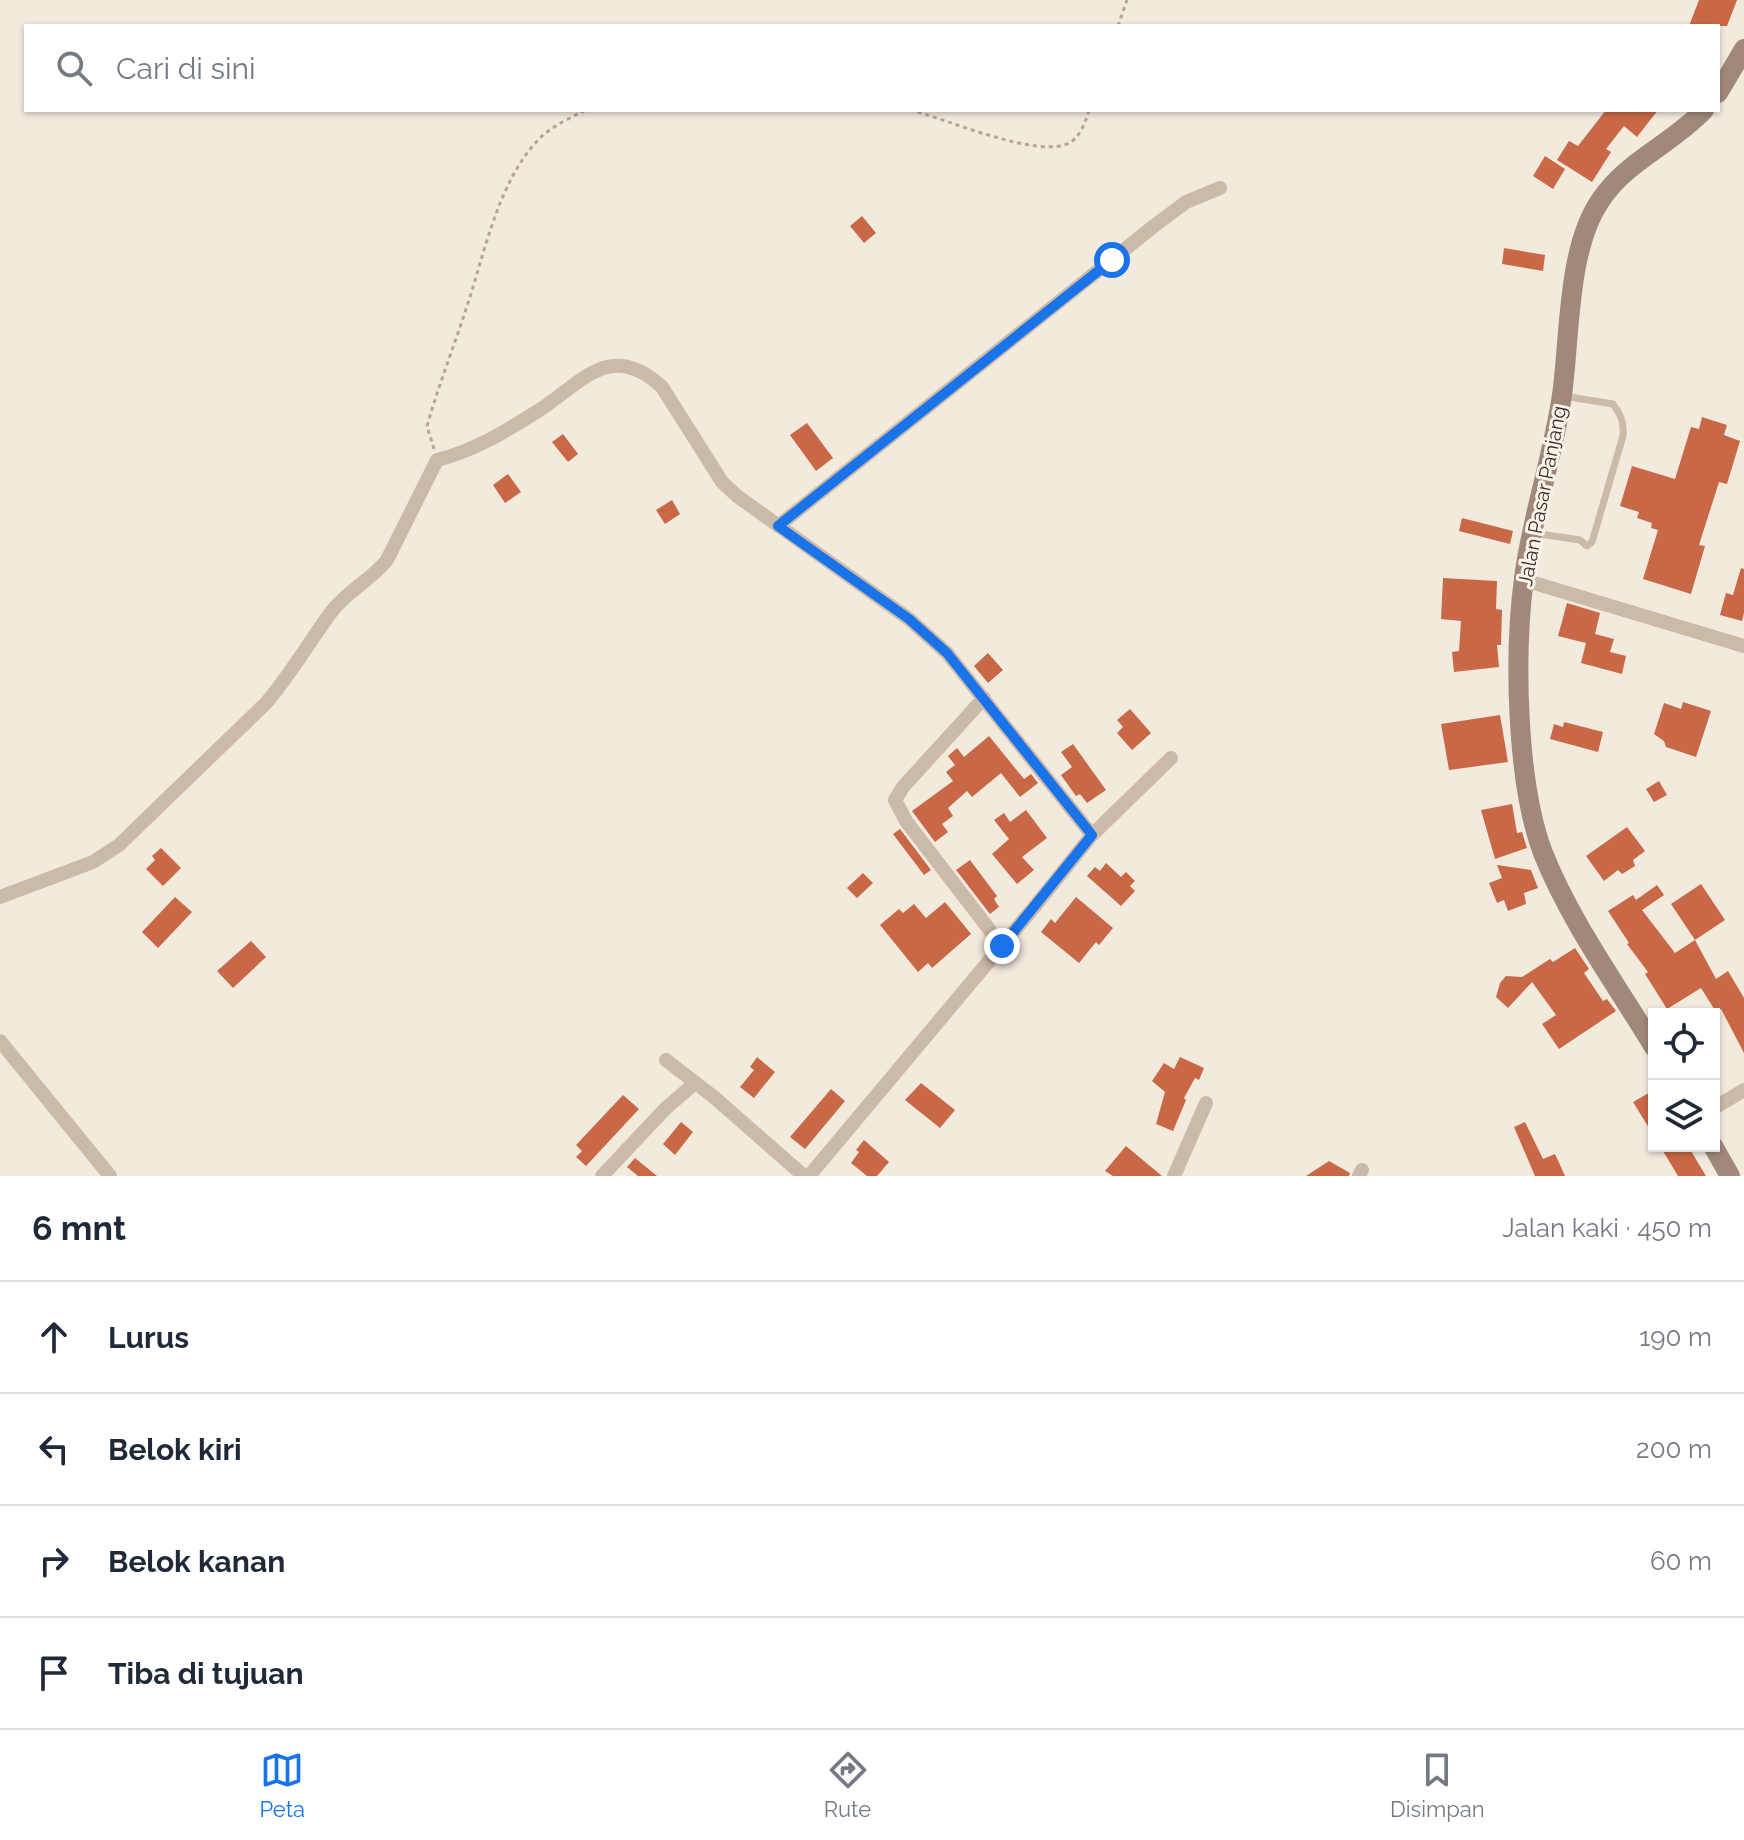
<!DOCTYPE html>
<html lang="id">
<meta charset="utf-8">
<style>
body{margin:0;font-family:Raleway,sans-serif;background:#f6f6f7;color:#1f2937}
.controls{position:absolute;right:24px;bottom:24px;display:grid;overflow:hidden;border-radius:0px;box-shadow:0 2px 6px #0004}
.controls button{width:72px;height:72px;display:grid;place-items:center;padding:0;border:0;border-bottom:2px solid #e0e1e3;background:#fff;color:#1f2937;font:40px sans-serif}
.stop{position:absolute;width:24px;height:24px;margin:-18px;border:6px solid #1a73e8;border-radius:50%;background:#fff}
.stop.end{background:#1a73e8;border-color:#fff;box-shadow:0 2px 8px #0008}
.list{margin:0;padding:0;list-style:none}
h2{display:flex;justify-content:space-between;align-items:center;height:104px;margin:0;padding:0 32px;font-size:34px}
h2 small{font-size:26px;font-weight:400;color:#747a83}
.list li{display:grid;grid-template-columns:52px 1fr auto;gap:24px;align-items:center;box-sizing:border-box;height:112px;padding:0 32px;border-top:2px solid #e0e1e3}
.list b{display:block;font-size:30px;white-space:nowrap}
.list em{font-size:26px;font-style:normal;color:#747a83}
.icon{flex:none;width:44px;height:44px;fill:none;stroke:currentColor;stroke-width:2;stroke-linecap:round;stroke-linejoin:round}
.map{position:relative;flex:none;width:1744px;height:1176px;overflow:hidden}
.search{position:absolute;background:#fff;box-shadow:0 2px 6px #0004;left:24px;right:24px;top:24px;height:88px;display:flex;align-items:center;gap:20px;box-sizing:border-box;padding:0 28px;border-radius:0px;color:#747a83;font-size:30px}
.sheet{height:552px;background:#fff}
nav{display:flex;justify-content:space-around;align-items:center;box-sizing:border-box;height:112px;border-top:2px solid #e0e1e3;background:#fff;font-size:22px;color:#747a83}
nav a{display:grid;justify-items:center;gap:4px}
nav .on{color:#1a73e8}
.map>svg:first-child{display:block}
.building{fill:#c96846}
.lines{fill:none;stroke-linecap:round;stroke-linejoin:round}
.path{stroke:#b8a493;stroke-width:3;stroke-dasharray:4 4;stroke-linecap:butt}
.service{stroke:#ccbaa9;stroke-width:7}
.minor{stroke:#ccbaa9;stroke-width:14}
.secondary{stroke:#a0897a;stroke-width:20}
.route{stroke:#1a73e8;stroke-width:10}
.labels{text-anchor:middle;dominant-baseline:central;stroke-width:6;stroke-linejoin:round;paint-order:stroke}
.street-label{font-size:20px;fill:#392e29;stroke:#fbf3ea}
</style>
<div class="map">
<svg width="1744" height="1176" viewBox="0 0 1744 1176">
<rect width="100%" height="100%" fill="#f3eade"/>
<path class="building" d="M 1699,0 L 1737,0 L 1727,26 L 1689,26 Z
M 1606,110 L 1658,110 L 1637,137 L 1624,126 L 1606,149 L 1611,152 L 1592,182 L 1557,160 L 1569,141 L 1578,146 Z
M 1545,156 L 1565,169 L 1553,189 L 1533,176 Z
M 862,216 L 876,233 L 864,243 L 850,226 Z
M 1504,248 L 1545,255 L 1543,271 L 1502,264 Z
M 1702,417 L 1727,425 L 1724,435 L 1740,441 L 1727,484 L 1719,482 L 1699,545 L 1705,546 L 1691,594 L 1643,579 L 1658,530 L 1651,528 L 1652,523 L 1637,518 L 1639,512 L 1620,506 L 1632,466 L 1675,479 L 1691,427 L 1699,429 Z
M 807,423 L 833,458 L 816,471 L 790,435 Z
M 563,434 L 578,454 L 568,462 L 552,442 Z
M 508,474 L 521,492 L 505,503 L 493,485 Z
M 672,500 L 680,514 L 665,524 L 656,510 Z
M 1462,518 L 1513,531 L 1510,544 L 1459,531 Z
M 1741,568 L 1744,569 L 1744,613 L 1742,621 L 1720,615 L 1726,593 L 1733,595 Z
M 1443,578 L 1497,581 L 1496,609 L 1502,610 L 1501,645 L 1497,645 L 1499,667 L 1454,672 L 1452,652 L 1459,651 L 1461,621 L 1441,619 Z
M 1567,603 L 1600,613 L 1595,634 L 1614,639 L 1610,652 L 1626,656 L 1622,674 L 1581,663 L 1586,643 L 1558,636 Z
M 988,653 L 1003,670 L 988,683 L 974,666 Z
M 1683,702 L 1711,711 L 1696,757 L 1666,747 L 1664,741 L 1654,734 L 1664,703 L 1681,709 Z
M 1130,709 L 1151,733 L 1132,750 L 1117,733 L 1123,727 L 1117,720 Z
M 1500,715 L 1508,762 L 1449,770 L 1441,724 Z
M 1564,722 L 1603,732 L 1598,752 L 1550,739 L 1554,724 L 1563,727 Z
M 989,736 L 1024,779 L 1031,774 L 1038,783 L 1020,797 L 1001,773 L 972,797 L 967,791 L 948,808 L 953,816 L 942,824 L 948,832 L 935,842 L 912,811 L 953,781 L 946,772 L 955,765 L 948,756 L 957,748 L 964,757 Z
M 1073,744 L 1106,790 L 1087,803 L 1080,794 L 1076,796 L 1061,775 L 1072,767 L 1061,752 Z
M 1659,781 L 1667,795 L 1654,802 L 1646,789 Z
M 1512,804 L 1517,833 L 1522,832 L 1527,848 L 1495,859 L 1481,810 Z
M 1026,810 L 1047,838 L 1022,857 L 1034,870 L 1017,884 L 992,854 L 1009,839 L 994,820 L 1004,813 L 1010,822 Z
M 1627,827 L 1645,851 L 1633,860 L 1635,866 L 1622,874 L 1618,870 L 1604,881 L 1586,856 Z
M 900,829 L 931,870 L 924,875 L 893,834 Z
M 161,848 L 181,868 L 163,886 L 146,869 L 155,860 L 152,856 Z
M 970,860 L 997,896 L 994,899 L 999,907 L 990,914 L 956,870 Z
M 1106,863 L 1121,877 L 1126,872 L 1135,881 L 1130,886 L 1135,891 L 1121,906 L 1087,876 L 1095,867 L 1100,871 Z
M 1497,865 L 1531,870 L 1538,888 L 1524,893 L 1526,904 L 1508,911 L 1504,900 L 1497,903 L 1489,883 L 1502,878 Z
M 863,873 L 873,883 L 857,898 L 847,888 Z
M 1701,884 L 1725,920 L 1695,940 L 1671,904 Z
M 1657,885 L 1664,895 L 1642,910 L 1675,953 L 1695,940 L 1716,979 L 1728,971 L 1744,998 L 1744,1053 L 1721,1009 L 1716,1012 L 1701,988 L 1667,1009 L 1645,974 L 1648,972 L 1627,944 L 1629,943 L 1608,911 L 1633,895 L 1636,900 Z
M 175,897 L 192,912 L 158,948 L 142,932 Z
M 1076,897 L 1113,928 L 1099,945 L 1096,942 L 1079,963 L 1041,932 L 1051,919 L 1055,923 Z
M 945,902 L 971,934 L 932,968 L 928,963 L 918,972 L 880,925 L 899,909 L 903,913 L 914,904 L 926,918 Z
M 251,941 L 266,957 L 233,988 L 217,971 Z
M 1575,948 L 1589,969 L 1584,973 L 1603,1001 L 1607,999 L 1616,1011 L 1559,1049 L 1542,1024 L 1556,1015 L 1532,982 L 1508,1008 L 1496,997 L 1500,983 L 1506,976 L 1522,977 L 1550,959 L 1553,962 Z
M 757,1057 L 775,1072 L 754,1098 L 740,1087 L 754,1070 L 750,1067 Z
M 1180,1057 L 1204,1068 L 1199,1080 L 1195,1078 L 1184,1098 L 1186,1100 L 1173,1131 L 1156,1124 L 1165,1092 L 1152,1081 L 1164,1063 L 1174,1069 Z
M 921,1083 L 955,1110 L 940,1128 L 905,1100 Z
M 831,1089 L 845,1101 L 805,1149 L 790,1137 Z
M 1654,1090 L 1654,1136 L 1633,1102 Z
M 623,1095 L 639,1109 L 586,1166 L 576,1157 L 582,1151 L 576,1145 Z
M 681,1122 L 693,1132 L 675,1155 L 663,1144 Z
M 1525,1122 L 1543,1159 L 1555,1154 L 1565,1176 L 1535,1176 L 1514,1127 Z
M 864,1140 L 889,1162 L 877,1176 L 867,1176 L 851,1163 L 859,1152 L 856,1150 Z
M 1126,1146 L 1162,1176 L 1113,1176 L 1105,1171 Z
M 1660,1146 L 1688,1146 L 1706,1176 L 1678,1176 Z
M 635,1158 L 657,1176 L 638,1176 L 627,1167 Z
M 1329,1161 L 1350,1173 L 1349,1176 L 1306,1176 Z"/>
<g class="lines">
<path class="path" d="M 1118,26 L 1127,0
M 910,110 C 945,118 1040,161 1071,142 C 1082,134 1085,122 1089,110
M 434,449 L 427,426 C 439,384 455,344 468,303 C 485,251 499,180 539,139 C 552,126 570,118 586,110"/>
<path class="service" d="M 1533,533 L 1580,540 L 1587,546 L 1592,542 L 1623,436 C 1624,422 1621,415 1613,404 L 1563,396"/>
<path class="minor" d="M 778,526 L 1154,226 L 1186,202 L 1220,188
M 1524,580 L 1744,646
M 984,698 L 903,787 L 895,800 L 906,821 L 1002,946
M 1092,835 L 1171,758
M 0,897 L 93,862 L 119,845 L 266,703 C 291,674 309,642 332,611 C 347,591 371,580 387,560 L 437,460 C 474,451 506,431 538,411 C 582,383 610,339 662,387 L 722,482 L 737,496 L 909,619 L 947,653 L 1092,835 L 1036,905 L 809,1176
M 0,1041 L 110,1176
M 666,1060 L 715,1098 L 804,1176
M 1714,1108 L 1744,1090
M 602,1176 L 665,1109 L 695,1083
M 1174,1176 L 1206,1103
M 1359,1176 L 1362,1170"/>
<path class="secondary" d="M 1718,93 L 1744,49
M 1654,1047 C 1616,984 1570,921 1543,853 C 1516,782 1514,653 1524,578 C 1532,516 1553,457 1562,395 C 1570,338 1567,249 1600,201 C 1626,161 1672,144 1704,110
M 1713,1146 L 1730,1176"/>
</g>
<g class="lines">
<path class="route" d="M 1002,946 L 1092,835 L 947,653 L 909,619 L 778,526 L 1112,260"/>
</g>
<g class="labels">
<g class="street-label">
<text transform="translate(1542 496) rotate(-79)">Jalan Pasar Panjang</text>
</g>
</g>
</svg>
<div class="controls">
<button><svg class="icon" aria-label="locate" viewBox="0 0 24 24"><circle cx="12" cy="12" r="6"/><path d="M12 2v4M12 18v4M2 12h4M18 12h4"/></svg></button>
<button><svg class="icon" aria-label="layers" viewBox="0 0 24 24"><path d="M12 4l9 5-9 5-9-5zM3 14l9 5 9-5"/></svg></button>
</div>
<div class="stop" style="left:1112px;top:260px"></div>
<div class="stop end" style="left:1002px;top:946px"></div>
<div class="search"><svg class="icon" aria-label="search" viewBox="0 0 24 24"><circle cx="10" cy="10" r="6"/><path d="M15 15l6 6"/></svg>Cari di sini</div>
</div>
<section class="sheet">
<h2>6 mnt<small>Jalan kaki · 450 m</small></h2>
<ul class="list">
<li><svg class="icon" aria-label="ahead" viewBox="0 0 24 24"><path d="M12 20V5M6 11l6-6 6 6"/></svg><div><b>Lurus</b></div><em>190 m</em></li>
<li><svg class="icon" aria-label="left" viewBox="0 0 24 24"><path d="M17 20v-9H6M10 6l-5 5 5 5"/></svg><div><b>Belok kiri</b></div><em>200 m</em></li>
<li><svg class="icon" aria-label="right" viewBox="0 0 24 24"><path d="M7 20v-9h11M14 6l5 5-5 5"/></svg><div><b>Belok kanan</b></div><em>60 m</em></li>
<li><svg class="icon" aria-label="arrive" viewBox="0 0 24 24"><path d="M6 21V4h12l-3 4 3 4H6"/></svg><div><b>Tiba di tujuan</b></div></li>
</ul>
</section>
<nav>
<a class="on"><svg class="icon" aria-label="map" viewBox="0 0 24 24"><path d="M3 6l6-2 6 2 6-2v14l-6 2-6-2-6 2zM9 4v14M15 6v14"/></svg>Peta</a>
<a><svg class="icon" aria-label="directions" viewBox="0 0 24 24"><path d="M12 3l9 9-9 9-9-9zM9 14v-3h6M13 9l2 2-2 2"/></svg>Rute</a>
<a><svg class="icon" aria-label="saved" viewBox="0 0 24 24"><path d="M7 4h10v16l-5-4-5 4z"/></svg>Disimpan</a>
</nav>
